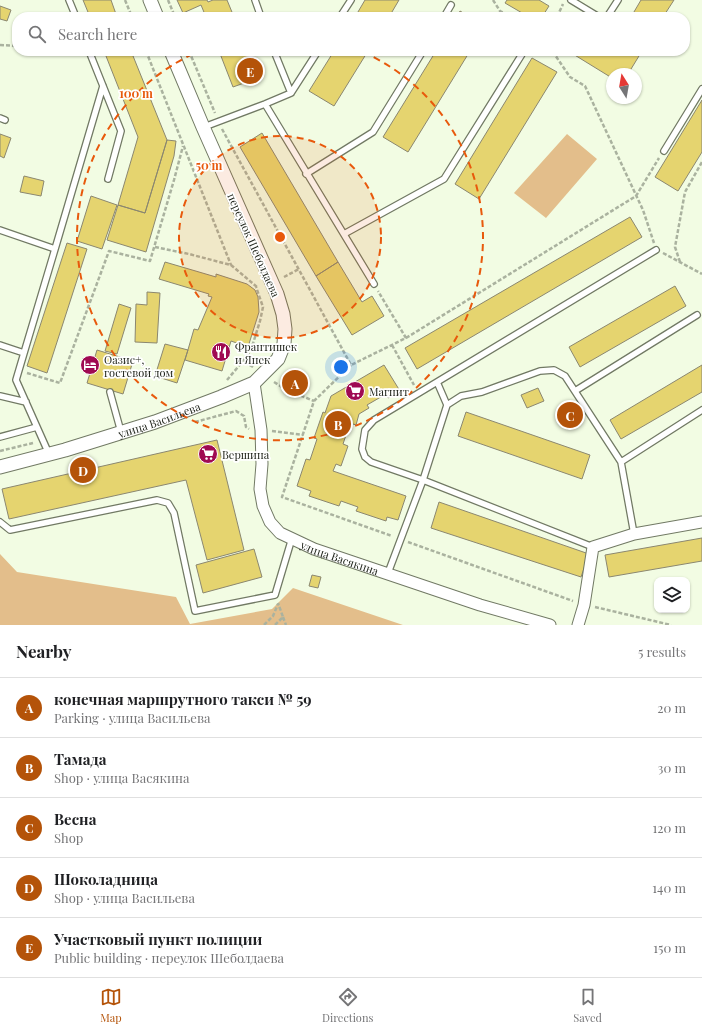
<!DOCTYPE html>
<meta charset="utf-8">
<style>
body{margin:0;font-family:"Playfair Display",serif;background:#f6f6f6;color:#202124}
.controls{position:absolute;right:12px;bottom:12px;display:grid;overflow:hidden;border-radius:8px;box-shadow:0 1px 3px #0004}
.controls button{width:36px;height:36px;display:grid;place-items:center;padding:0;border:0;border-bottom:1px solid #e0e0e0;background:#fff;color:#202124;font:20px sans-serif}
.compass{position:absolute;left:606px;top:68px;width:36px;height:36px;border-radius:50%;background:#fff;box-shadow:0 1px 3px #0004;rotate:349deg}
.you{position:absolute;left:341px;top:367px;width:14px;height:14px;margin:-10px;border:3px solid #fff;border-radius:50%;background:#1a73e8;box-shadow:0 0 0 6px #1a73e833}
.badge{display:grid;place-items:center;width:26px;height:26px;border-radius:50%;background:#b45309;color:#fff;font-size:13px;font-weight:700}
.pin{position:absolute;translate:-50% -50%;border:2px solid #fff;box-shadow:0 1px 4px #0006}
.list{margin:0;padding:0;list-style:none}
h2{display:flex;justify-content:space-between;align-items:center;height:52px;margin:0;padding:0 16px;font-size:17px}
h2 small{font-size:13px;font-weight:400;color:#757577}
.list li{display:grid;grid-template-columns:26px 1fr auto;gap:12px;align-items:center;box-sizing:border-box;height:60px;padding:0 16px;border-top:1px solid #e0e0e0}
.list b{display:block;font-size:15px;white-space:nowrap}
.list p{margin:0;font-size:13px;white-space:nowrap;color:#757577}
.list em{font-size:13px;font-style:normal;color:#757577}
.icon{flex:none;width:22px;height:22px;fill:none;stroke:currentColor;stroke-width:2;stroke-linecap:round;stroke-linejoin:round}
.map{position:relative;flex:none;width:702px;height:625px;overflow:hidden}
.search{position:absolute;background:#fff;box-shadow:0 1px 3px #0004;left:12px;right:12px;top:12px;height:44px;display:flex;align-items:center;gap:10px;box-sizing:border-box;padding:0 14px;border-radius:16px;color:#757577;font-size:15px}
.sheet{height:352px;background:#fff}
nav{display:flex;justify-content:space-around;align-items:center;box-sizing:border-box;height:56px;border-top:1px solid #e0e0e0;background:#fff;font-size:11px;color:#757577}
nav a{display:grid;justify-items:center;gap:2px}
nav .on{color:#b45309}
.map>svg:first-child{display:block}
.green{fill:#e3be8b}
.building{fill:#e5d46f;stroke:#8b8770}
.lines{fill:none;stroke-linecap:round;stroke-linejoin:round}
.service-casing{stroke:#717964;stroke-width:8}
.minor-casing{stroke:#717964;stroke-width:13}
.tertiary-casing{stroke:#717964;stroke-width:15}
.path{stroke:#aab29f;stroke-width:2.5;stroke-dasharray:4 2;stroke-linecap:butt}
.service{stroke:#fff;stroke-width:5.5}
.minor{stroke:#fff;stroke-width:11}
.tertiary{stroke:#fff;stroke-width:13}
.ring{fill:none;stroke:#e8590c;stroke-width:2;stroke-dasharray:7 5}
.labels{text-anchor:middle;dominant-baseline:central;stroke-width:3.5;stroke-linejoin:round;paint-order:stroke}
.street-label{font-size:11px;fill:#22261d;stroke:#fff}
.poi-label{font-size:11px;fill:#22261d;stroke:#fff;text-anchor:start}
.centre{fill:#e8590c;stroke:#fff;stroke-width:2}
.ring-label{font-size:12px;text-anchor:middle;font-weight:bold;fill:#e8590c;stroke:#fff;stroke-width:3.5;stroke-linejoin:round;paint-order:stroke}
</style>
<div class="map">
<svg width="702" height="625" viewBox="0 0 702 625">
<rect width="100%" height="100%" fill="#f2fce3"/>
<path class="green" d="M 567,134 L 597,159 L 546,218 L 514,193 Z
M 0,554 L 17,572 L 176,597 L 190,624 L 272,609 L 293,588 L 403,625 L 0,625 Z"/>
<path class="building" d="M 83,0 L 111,0 L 117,17 L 90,17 Z
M 177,0 L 207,0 L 208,2 L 213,0 L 227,0 L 234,17 L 206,17 L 201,5 L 183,13 Z
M 365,0 L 399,0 L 389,17 L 355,17 Z
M 507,0 L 539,0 L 549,6 L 542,17 L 529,17 L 505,3 Z
M 641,0 L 674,0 L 663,17 L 631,17 Z
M 0,6 L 11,10 L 7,21 L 0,19 Z
M 460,11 L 470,17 L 457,17 Z
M 104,51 L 131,51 L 167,140 L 145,213 L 118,205 L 138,137 Z
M 219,51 L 247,51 L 258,78 L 233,87 Z
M 334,51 L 368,51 L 334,106 L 309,91 Z
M 436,51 L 470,51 L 408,152 L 383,137 Z
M 574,51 L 642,51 L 628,74 L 612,74 L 612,78 L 573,54 Z
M 532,58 L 557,72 L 479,199 L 455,184 Z
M 702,100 L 702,152 L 678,191 L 655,177 Z
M 262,133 L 338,262 L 316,276 L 240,147 Z
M 0,134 L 11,138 L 4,158 L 0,156 Z
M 167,140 L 176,141 L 174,156 L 146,252 L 107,240 L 118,205 L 145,213 Z
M 24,176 L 44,181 L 41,196 L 20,192 Z
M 91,196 L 117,205 L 102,249 L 77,241 Z
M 630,217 L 642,237 L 417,369 L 405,348 Z
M 67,243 L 87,249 L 47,373 L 27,366 Z
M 165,262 L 216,277 L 216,274 L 247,284 L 255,290 L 258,297 L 259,312 L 248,347 L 231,341 L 222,371 L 185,360 L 194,329 L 198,330 L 212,297 L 208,296 L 209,294 L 159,279 Z
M 338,262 L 362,302 L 372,296 L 384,316 L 352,335 L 316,276 Z
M 675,286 L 686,306 L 580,367 L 569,347 Z
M 147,292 L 160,293 L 157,343 L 135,342 L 136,304 L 147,305 Z
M 119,304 L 131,308 L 117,354 L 105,351 Z
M 165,344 L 188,350 L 177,383 L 155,376 Z
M 97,350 L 133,361 L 123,394 L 87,383 Z
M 384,365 L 400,391 L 388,398 L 386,394 L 367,405 L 369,408 L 359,414 L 356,425 L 350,423 L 343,444 L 348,446 L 341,466 L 336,464 L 333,471 L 406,496 L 398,520 L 387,517 L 386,521 L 356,511 L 358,507 L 341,501 L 339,506 L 309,496 L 311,491 L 297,486 L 306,459 L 310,460 L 317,439 L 314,438 L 323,412 L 325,413 L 331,396 Z
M 702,365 L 702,392 L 621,439 L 610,420 Z
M 538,388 L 544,401 L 527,408 L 521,395 Z
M 572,401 L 582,421 L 567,429 L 557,409 Z
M 466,412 L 590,455 L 582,479 L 458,436 Z
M 217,440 L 244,550 L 207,560 L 186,480 L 9,519 L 2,489 Z
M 439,502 L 589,554 L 581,577 L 431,528 Z
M 702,538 L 702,561 L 609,577 L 605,555 Z
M 254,549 L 262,577 L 203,593 L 196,565 Z
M 312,575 L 321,577 L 318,588 L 309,586 Z"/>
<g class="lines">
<g class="service-casing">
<path id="service" d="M 69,0 L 76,17
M 255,0 L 261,17
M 571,0 L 599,17
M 340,17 L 351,0
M 444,17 L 451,5
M 607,17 L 618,0
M 89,51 L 121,131 L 108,179
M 274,51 L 291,93
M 265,104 L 374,284
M 0,118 L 5,120
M 204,127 L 265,104 L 291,93 L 318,51
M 664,151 L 702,89
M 306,174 L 373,132 L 423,51
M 0,230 L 55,249 L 24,353
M 344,234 L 444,179 L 524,51
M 55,249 L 103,86
M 0,345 L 24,353 L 16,380 L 49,454
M 437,382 L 447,405
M 575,391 L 697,315
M 110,392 L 121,432
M 0,396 L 26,402
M 0,437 L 37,427
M 621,462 L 634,534
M 0,522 L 10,530 L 157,500 L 168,503 L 174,513 L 195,611 L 275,595 L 292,538
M 593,547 L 423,480 L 371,462 L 365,457 L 362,449 L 365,430 L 374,420 L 656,250
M 388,573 L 423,480 L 447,405 L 461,396 L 482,392 L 540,371 L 554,370 L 565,376 L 621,462 L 702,410"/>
</g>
<g class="minor-casing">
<g id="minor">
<path id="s1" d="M 254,383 L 261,430 L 262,464 L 260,489 L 263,506 L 270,522 L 280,533 L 314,549 L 480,605 L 550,625"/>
<path d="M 578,625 L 584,605 L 593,547 L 634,534 L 702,522"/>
</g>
</g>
<g class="tertiary-casing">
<g id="tertiary">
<path d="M 150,0 L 157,17"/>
<path id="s2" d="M 0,467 L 65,450 L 155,422 L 221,397 L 254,383 L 278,359 L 284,344 L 285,329 L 283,314 L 277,294 L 203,127 L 171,51"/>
</g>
</g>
<path class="path" d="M 125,0 L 132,17
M 168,0 L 175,17
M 493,0 L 500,11 L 511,17
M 557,17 L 563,4
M 0,45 L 17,46
M 146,51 L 231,265
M 189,51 L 215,113
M 554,51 L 555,55 L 570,77 L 585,86 L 643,210 L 654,243
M 222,129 L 351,365 L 406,338 L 378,291
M 155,247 L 189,254 L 231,265 L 257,287
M 663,253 L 702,274
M 680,262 L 675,247 L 685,192 L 702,162
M 284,277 L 299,269
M 406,338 L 636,196 L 659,158
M 392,345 L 414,385
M 351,365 L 314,401 L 282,497 L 392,536
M 253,367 L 243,361 L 251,350 L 260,321 L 263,307 L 256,287
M 27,373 L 60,383 L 109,251 L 150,261 L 174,180 L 183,146
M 227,380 L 243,361
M 274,382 L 285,389 L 314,401
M 195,422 L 236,411 L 244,416 L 246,427 L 249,429
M 272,431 L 303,435
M 0,451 L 33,443
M 408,542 L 573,601
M 595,607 L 671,625
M 283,617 L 286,625
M 264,625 L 273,616 L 278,604
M 275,625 L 283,617 L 278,603"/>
<use href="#service" class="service"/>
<use href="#minor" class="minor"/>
<use href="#tertiary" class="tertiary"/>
</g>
<circle cx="280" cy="237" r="101" fill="#e8590c" fill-opacity=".12"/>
<g class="ring">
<circle cx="280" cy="237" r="101"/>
<path d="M363 52A203 203 0 1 1 197 52"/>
</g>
<defs>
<g id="restaurant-disc" transform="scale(1)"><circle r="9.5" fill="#9f0a52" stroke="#fff"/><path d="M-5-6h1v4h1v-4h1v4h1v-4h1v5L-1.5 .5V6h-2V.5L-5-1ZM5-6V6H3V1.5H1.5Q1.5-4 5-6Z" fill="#fff"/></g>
<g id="hotel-disc" transform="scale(1)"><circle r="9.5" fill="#9f0a52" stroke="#fff"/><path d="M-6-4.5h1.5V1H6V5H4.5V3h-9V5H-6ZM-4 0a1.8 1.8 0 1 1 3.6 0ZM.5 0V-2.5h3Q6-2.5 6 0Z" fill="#fff"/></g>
<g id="supermarket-disc" transform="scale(1)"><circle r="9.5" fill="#9f0a52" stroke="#fff"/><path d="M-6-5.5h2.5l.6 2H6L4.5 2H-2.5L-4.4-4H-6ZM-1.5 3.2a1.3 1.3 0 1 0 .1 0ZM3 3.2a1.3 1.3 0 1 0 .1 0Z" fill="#fff"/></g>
</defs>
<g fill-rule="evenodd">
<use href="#restaurant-disc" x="221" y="352"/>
<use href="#hotel-disc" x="90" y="365"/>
<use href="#supermarket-disc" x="355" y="391"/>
<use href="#supermarket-disc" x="208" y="454"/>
</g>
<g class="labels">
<g class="street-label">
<text transform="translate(254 245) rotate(66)">переулок Шеболдаева</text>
<text stroke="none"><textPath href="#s2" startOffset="166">улица Васильева</textPath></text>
<text stroke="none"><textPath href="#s1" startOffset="221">улица Васякина</textPath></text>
</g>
<g class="poi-label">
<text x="235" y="346">Франтишек<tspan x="235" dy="13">и Янек</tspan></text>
<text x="104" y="359">Оазис+,<tspan x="104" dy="13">гостевой дом</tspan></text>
<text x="369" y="391">Магнит</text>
<text x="222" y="454">Вершина</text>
</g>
</g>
<circle cx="280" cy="237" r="6" class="centre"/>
<g class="ring-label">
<text x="136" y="98">100 m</text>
<text x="209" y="170">50 m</text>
</g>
</svg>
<div class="controls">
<button><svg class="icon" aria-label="layers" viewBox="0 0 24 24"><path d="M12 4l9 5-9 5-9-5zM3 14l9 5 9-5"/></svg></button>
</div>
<svg class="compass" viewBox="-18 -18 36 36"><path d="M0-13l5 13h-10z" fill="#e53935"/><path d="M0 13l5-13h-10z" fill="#757577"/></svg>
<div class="you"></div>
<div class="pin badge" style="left:295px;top:383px">A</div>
<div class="pin badge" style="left:338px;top:424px">B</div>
<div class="pin badge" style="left:570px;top:415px">C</div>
<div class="pin badge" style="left:83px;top:470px">D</div>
<div class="pin badge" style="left:250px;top:71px">E</div>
<div class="search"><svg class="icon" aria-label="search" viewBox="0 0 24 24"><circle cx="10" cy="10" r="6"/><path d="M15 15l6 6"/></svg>Search here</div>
</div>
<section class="sheet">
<h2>Nearby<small>5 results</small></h2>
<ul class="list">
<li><span class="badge">A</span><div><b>конечная маршрутного такси № 59</b><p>Parking · улица Васильева</p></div><em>20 m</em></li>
<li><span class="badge">B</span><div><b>Тамада</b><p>Shop · улица Васякина</p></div><em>30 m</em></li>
<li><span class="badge">C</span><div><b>Весна</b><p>Shop</p></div><em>120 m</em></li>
<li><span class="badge">D</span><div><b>Шоколадница</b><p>Shop · улица Васильева</p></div><em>140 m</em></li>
<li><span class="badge">E</span><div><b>Участковый пункт полиции</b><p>Public building · переулок Шеболдаева</p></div><em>150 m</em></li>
</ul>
</section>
<nav>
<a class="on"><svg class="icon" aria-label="map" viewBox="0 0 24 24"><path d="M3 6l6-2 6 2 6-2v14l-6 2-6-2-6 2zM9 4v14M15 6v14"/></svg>Map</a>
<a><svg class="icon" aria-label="directions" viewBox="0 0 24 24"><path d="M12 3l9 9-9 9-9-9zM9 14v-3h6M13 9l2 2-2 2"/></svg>Directions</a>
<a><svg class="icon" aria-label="saved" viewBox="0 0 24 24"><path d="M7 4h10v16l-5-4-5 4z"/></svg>Saved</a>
</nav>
